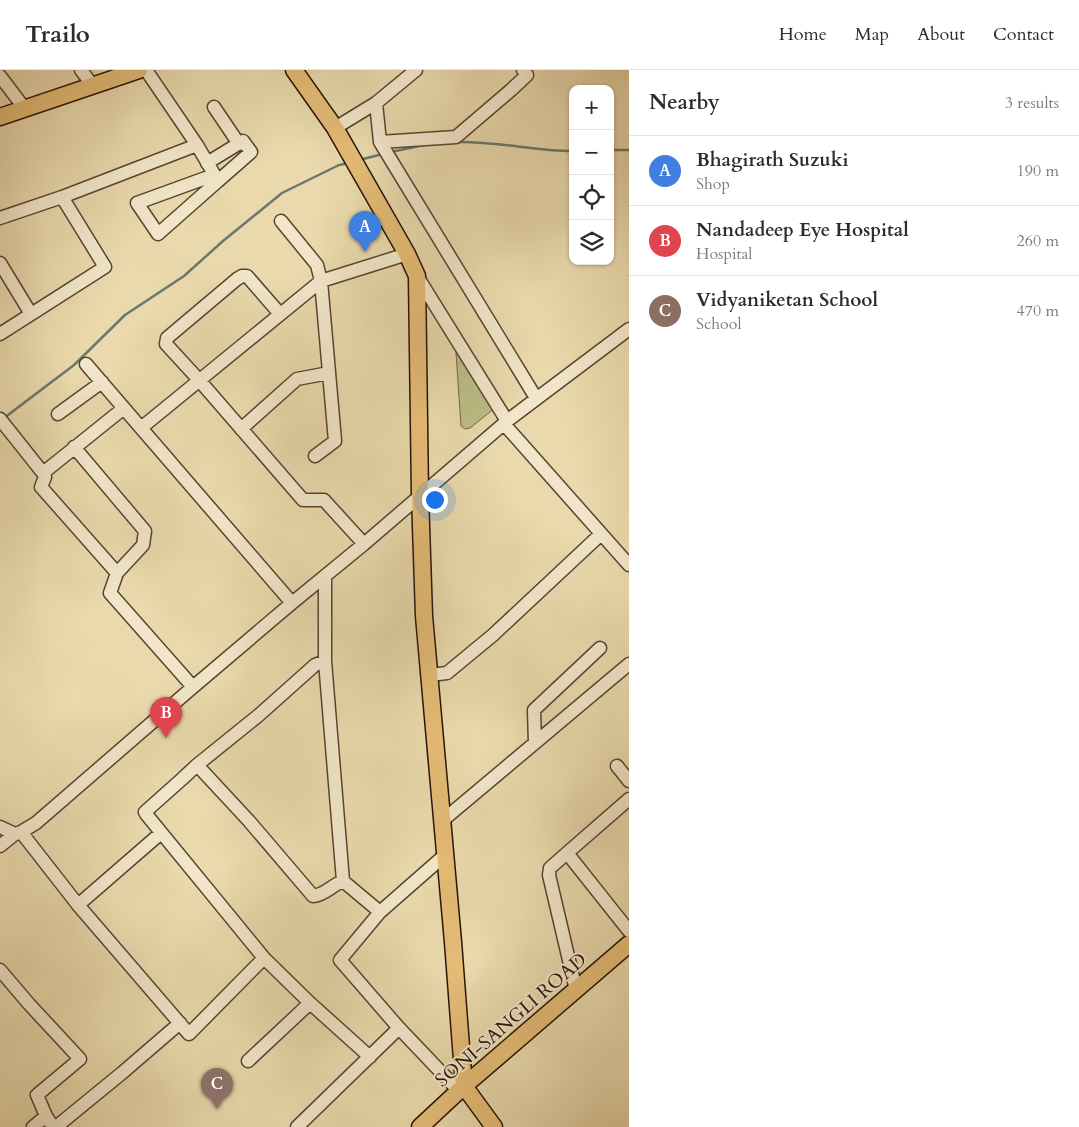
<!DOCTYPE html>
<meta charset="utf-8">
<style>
body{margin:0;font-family:Cardo,serif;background:#f2f2f3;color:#2b2b33}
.controls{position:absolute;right:15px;top:15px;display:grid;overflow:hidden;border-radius:10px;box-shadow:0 1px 4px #0004}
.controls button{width:45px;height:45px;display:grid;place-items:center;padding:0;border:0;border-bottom:1px solid #e1e1e2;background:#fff;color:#2b2b33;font:25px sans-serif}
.you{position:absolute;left:434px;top:429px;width:18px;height:18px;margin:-12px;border:4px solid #fff;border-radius:50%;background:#1a73e8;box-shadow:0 0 0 8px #1a73e833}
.badge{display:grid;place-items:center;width:32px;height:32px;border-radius:50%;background:#ea580c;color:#fff;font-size:16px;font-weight:700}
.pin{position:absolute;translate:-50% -41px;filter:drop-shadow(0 1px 2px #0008)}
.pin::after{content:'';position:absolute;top:26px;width:18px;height:15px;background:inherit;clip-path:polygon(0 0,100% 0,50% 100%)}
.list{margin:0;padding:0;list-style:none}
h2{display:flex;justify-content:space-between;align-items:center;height:65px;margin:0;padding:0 20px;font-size:21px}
h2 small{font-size:16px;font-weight:400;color:#7c7c81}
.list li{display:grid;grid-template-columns:32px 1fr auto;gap:15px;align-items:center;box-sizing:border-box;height:70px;padding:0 20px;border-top:1px solid #e1e1e2}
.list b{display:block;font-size:19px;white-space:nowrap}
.list p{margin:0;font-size:16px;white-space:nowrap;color:#7c7c81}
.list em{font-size:16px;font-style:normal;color:#7c7c81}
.icon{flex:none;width:28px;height:28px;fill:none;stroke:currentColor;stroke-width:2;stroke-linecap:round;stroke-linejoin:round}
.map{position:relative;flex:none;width:629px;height:1057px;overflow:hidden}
header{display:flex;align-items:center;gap:30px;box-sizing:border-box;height:70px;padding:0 25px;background:#fff;border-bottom:1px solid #e1e1e2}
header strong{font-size:24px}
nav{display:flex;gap:28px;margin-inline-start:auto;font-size:18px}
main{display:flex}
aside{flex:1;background:#fff}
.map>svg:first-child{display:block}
.green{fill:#bcbe86;stroke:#726847}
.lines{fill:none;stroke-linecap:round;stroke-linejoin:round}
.stream{stroke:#6c776d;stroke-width:2.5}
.minor-casing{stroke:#594431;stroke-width:15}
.major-casing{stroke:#291308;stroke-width:19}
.minor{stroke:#f1e6c9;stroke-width:12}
.major{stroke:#e4bc76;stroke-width:16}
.labels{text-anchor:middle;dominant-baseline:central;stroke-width:4;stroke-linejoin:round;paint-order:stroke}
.street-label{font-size:19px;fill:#291308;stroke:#f1e6c9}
</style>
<header>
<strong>Trailo</strong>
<nav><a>Home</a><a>Map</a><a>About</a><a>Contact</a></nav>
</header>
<main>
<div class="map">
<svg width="629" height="1057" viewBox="0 0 629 1057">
<rect width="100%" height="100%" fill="#e9d9ac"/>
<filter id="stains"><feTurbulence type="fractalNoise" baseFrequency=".004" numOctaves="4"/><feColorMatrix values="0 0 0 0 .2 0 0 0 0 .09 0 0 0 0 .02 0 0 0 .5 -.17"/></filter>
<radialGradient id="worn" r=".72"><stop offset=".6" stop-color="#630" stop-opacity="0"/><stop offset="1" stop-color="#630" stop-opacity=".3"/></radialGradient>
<path class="green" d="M 455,268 L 495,338 L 470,358 L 465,359 L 461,356 Z"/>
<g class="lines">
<path class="stream" d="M 457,72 C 496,71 534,81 573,81
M 610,80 L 629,80
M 391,82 L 424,75
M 359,90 L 383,84
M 4,348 L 74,295 L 125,245 L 184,206 L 223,171 L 282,123 L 339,95 L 349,93"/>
<g class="minor-casing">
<path id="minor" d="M 81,0 L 93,16
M 0,6 L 25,39
M 376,33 L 380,72 L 536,328
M 214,37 L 239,74
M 335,58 L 376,33 L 416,0
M 380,72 L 456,67 L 511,20 L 527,5 L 523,0
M 197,75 L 218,111 L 158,164 L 137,133 L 214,105
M 207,93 L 243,71 L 251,82 L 218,111
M 0,148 L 62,127 L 197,75 L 146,0
M 281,151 L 317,195 L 321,211 L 335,371 L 315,386
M 0,193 L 31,244
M 417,206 L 507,351
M 280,244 L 247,206 L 242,206 L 237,209 L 167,268 L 166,274 L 199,310 L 303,430 L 324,430 L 364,474
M 0,264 L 105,197 L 62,127
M 86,294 L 141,358
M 58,344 L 102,312
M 0,349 L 43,403 L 45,407 L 41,417 L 117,503 L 110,523 L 193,617
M 504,354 L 629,495
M 241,359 L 297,309 L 329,303
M 74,377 L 145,461 L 143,475 L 117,503
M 43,403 L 124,338
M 325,506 L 325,591 L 343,811 L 380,842 L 445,785
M 292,533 L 141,358 L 321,211 L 407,184
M 430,605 L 447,603 L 493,565 L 601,464
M 535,673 L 534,640 L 600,578
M 197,695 L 249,751 L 313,826 C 325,825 332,815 343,811
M 617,696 L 629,711
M 442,751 L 629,594
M 0,757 L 15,764
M 21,762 L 78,835 L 189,964 L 264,888 L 310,933 L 248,991
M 0,776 L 15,764 L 21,762 L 36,753 L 193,617 L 292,533 L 364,474 L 507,351 L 629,259
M 567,783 L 629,861
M 78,835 L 161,763
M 264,888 L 146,744 L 145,742 L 182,709 L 197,695 L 259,645 L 315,595 L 325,591
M 0,900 L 29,934 L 80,989 L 37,1025 L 46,1046 L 53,1057
M 576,920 L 549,805 L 550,798 L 567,783 L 629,729
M 310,933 L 370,987
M 399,958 L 459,1021
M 33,1057 L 46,1046
M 56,1057 L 122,1003 L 180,953
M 297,1057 L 399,958 L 340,890 L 380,842"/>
</g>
<g class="major-casing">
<path id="major" d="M 294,0 L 335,58 L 407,184 L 417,206 L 420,426 L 424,546 L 453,872 L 464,1016 L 494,1057
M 0,47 L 139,0
M 420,1057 L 464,1016 L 629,874"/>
</g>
<use href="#minor" class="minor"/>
<use href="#major" class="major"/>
</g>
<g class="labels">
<g class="street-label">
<text transform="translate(511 950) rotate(-41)">SONI-SANGLI ROAD</text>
</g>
</g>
<rect width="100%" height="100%" filter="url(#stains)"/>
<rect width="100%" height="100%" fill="url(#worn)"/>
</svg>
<div class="controls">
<button>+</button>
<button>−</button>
<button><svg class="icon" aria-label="locate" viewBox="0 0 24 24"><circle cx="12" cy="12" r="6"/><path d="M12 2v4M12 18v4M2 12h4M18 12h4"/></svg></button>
<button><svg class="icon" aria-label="layers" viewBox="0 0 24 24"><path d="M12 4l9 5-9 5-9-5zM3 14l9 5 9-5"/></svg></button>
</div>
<div class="you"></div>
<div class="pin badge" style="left:365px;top:182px;background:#3f7fe0">A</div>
<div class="pin badge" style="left:166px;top:668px;background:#e0444e">B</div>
<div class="pin badge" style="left:217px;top:1039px;background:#8d6e63">C</div>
</div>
<aside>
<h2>Nearby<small>3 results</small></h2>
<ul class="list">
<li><span class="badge" style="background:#3f7fe0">A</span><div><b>Bhagirath Suzuki</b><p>Shop</p></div><em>190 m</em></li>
<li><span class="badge" style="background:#e0444e">B</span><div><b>Nandadeep Eye Hospital</b><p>Hospital</p></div><em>260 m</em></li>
<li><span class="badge" style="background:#8d6e63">C</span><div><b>Vidyaniketan School</b><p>School</p></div><em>470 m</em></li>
</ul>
</aside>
</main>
